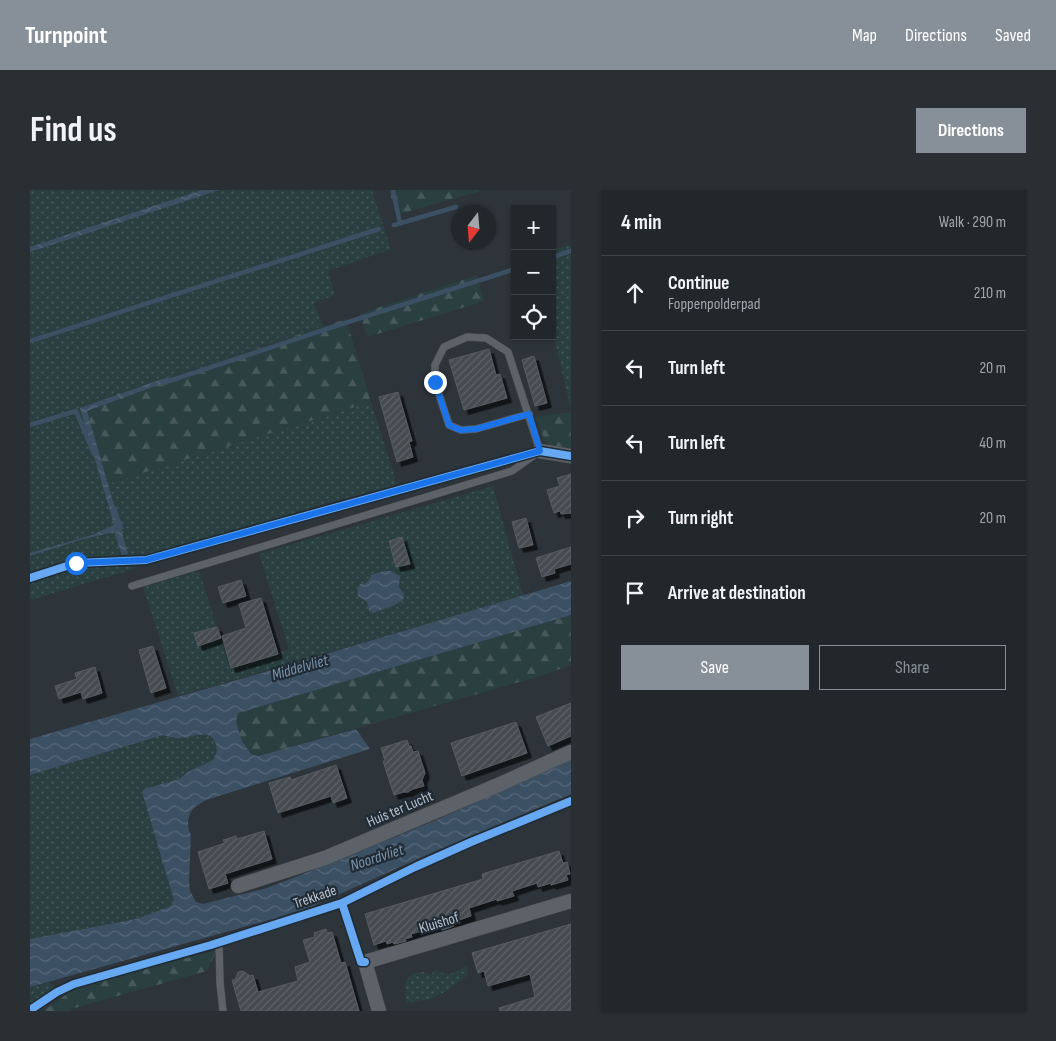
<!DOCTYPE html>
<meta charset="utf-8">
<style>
body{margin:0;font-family:"Sofia Sans Condensed",sans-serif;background:#2a2f34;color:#f1f3f6}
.controls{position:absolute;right:15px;top:15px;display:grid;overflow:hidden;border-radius:0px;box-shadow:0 1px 4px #0004}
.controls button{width:45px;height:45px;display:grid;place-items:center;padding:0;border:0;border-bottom:1px solid #3f4448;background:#22272c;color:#f1f3f6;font:25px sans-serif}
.compass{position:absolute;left:421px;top:15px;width:45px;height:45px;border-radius:50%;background:#22272c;box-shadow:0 1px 4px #0004;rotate:196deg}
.stop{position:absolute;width:15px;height:15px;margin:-11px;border:4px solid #1a73e8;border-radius:50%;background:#fff}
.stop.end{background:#1a73e8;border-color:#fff;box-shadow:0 1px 5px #0008}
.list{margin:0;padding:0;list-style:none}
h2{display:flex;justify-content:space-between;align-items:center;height:65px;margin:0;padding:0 20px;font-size:21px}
h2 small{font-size:16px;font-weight:400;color:#a2a5a9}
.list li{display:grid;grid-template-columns:32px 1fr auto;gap:15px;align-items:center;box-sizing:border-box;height:75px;padding:0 20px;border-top:1px solid #3f4448}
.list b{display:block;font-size:19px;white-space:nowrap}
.list p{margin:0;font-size:16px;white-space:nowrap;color:#a2a5a9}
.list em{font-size:16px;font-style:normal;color:#a2a5a9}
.actions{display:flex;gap:10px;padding:15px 20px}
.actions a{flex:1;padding:11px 0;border:1px solid #879098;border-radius:0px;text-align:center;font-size:18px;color:#879098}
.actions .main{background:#879098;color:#fff}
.icon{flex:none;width:28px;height:28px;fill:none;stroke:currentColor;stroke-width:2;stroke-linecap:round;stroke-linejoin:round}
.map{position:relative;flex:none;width:541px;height:821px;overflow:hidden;border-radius:0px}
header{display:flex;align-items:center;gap:30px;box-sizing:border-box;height:70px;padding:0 25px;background:#879098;color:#fff}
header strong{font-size:24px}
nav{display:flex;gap:28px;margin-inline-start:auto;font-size:18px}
.intro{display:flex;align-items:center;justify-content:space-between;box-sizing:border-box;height:120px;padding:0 30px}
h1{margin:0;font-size:35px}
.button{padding:12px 22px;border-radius:0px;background:#879098;color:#fff;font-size:18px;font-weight:700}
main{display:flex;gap:30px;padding:0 30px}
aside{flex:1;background:#22272c;border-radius:0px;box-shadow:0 1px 4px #0004}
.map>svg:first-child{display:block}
.grass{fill:url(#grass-dots);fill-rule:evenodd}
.forest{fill:url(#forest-firs)}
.water{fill:url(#water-waves)}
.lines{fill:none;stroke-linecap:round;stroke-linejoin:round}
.stream{stroke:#3c5064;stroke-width:4.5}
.building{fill:url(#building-hatch);stroke:#555c61;filter:url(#shadow)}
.lane-casing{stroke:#4b5054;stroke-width:8}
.street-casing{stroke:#4b5054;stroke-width:15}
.lane{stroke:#5d6268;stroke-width:7}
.street{stroke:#5d6268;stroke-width:14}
.cycleway-casing{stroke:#202b35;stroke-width:11}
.cycleway{stroke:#66a8f1;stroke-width:8}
.route{stroke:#1a73e8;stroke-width:6}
.labels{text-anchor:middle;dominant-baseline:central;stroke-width:4.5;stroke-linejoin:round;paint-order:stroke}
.street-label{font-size:15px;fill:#b8c1ca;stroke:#202b35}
.water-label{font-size:16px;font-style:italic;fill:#7a94ab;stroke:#202b35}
</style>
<header>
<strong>Turnpoint</strong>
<nav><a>Map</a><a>Directions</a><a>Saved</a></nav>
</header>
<div class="intro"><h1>Find us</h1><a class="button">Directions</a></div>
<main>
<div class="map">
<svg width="541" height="821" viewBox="0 0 541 821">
<defs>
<pattern id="grass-dots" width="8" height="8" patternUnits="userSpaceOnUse" patternTransform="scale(1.25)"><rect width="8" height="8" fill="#2a3f40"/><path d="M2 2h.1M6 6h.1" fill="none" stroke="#47595a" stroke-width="1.8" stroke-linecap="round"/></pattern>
<pattern id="forest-firs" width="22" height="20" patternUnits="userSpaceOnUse" patternTransform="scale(1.25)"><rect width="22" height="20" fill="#2a3f40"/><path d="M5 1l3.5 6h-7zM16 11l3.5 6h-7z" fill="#47595a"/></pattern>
<pattern id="water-waves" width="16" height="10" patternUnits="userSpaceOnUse" patternTransform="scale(1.25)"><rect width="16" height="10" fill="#3c5064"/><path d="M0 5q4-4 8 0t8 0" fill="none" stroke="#566779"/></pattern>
<pattern id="building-hatch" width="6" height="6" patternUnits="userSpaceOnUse" patternTransform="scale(1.25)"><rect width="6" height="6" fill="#454b50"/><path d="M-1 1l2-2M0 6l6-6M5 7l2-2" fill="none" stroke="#5e6368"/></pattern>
<filter id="shadow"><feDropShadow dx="4.5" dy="4.5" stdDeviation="0" flood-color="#0009"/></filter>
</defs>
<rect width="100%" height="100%" fill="#2d343a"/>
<path class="grass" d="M 0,0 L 342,0 L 361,59 L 298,81 L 305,105 L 284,113 L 293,136 L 52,215 L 77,294 L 341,212 L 367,295 L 294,314 L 125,364 L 87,367 L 49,367 L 0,383 Z
M 541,55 L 541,220 L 522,139 L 522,60 Z
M 463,296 L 493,406 L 148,506 L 113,397 L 169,381 L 200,478 L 259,459 L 229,364 ZM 354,381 L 370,386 L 369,397 L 374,404 L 362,416 L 346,422 L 339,421 L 337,412 L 328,407 C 327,402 327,398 330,394 C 337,394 339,391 341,385 Z
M 52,376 L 103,377 L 104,379 L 0,410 L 0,393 Z
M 172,544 C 174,545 178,545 181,546 C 189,550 188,563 183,570 L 158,582 L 149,589 L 114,599 L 144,711 L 141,716 L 106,729 L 0,749 L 0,585 L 133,545 L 149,548 Z
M 436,776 L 438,785 L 417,801 L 401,809 L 376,813 L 375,797 L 377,789 L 384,783 L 393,782 L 401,785 L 405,780 C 419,786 423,784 436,776 Z
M 18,792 L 28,799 L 0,816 L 0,797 Z"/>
<path class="forest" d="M 359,0 L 454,0 L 366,25 Z
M 447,85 L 454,111 L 338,147 L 329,124 Z
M 316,129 L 341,212 L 77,294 L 52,215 Z
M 541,222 L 541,264 L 524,260 L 515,251 L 505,227 Z
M 541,425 L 541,475 L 504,488 L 228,566 L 221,564 L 212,551 L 206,533 L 208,523 Z
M 187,760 L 177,781 L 41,819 L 40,821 L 13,821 L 49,796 Z"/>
<path class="water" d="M 172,0 L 189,0 L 0,62 L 0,57 Z
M 141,186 L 136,192 L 57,221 L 98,364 L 92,365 L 84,342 L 53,349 L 0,366 L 0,363 L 62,345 L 84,335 L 50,218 Z
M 354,381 L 361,381 L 370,386 L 369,397 L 374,404 L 374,407 L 372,411 L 362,416 L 343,423 L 339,421 L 337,412 L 328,406 C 327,402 327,398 330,394 C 337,394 339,391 341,385 Z
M 541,391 L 541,425 L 208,523 L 206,532 L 212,551 L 221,564 L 228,566 L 326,539 L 340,559 L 176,610 C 172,613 165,616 162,620 C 157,628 157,638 161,645 L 159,690 L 160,701 L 166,712 L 173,714 L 237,698 L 304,672 L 404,631 L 497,589 L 541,567 L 541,604 L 410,659 L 283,716 L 246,728 L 0,797 L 0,749 L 106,729 L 141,716 L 144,710 L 112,602 L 114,599 L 149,589 L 158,582 L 183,570 C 186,565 188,560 186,555 C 181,536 161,549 148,548 C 143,548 138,546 133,545 L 0,585 L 0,549 L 252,477 Z"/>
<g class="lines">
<path class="stream" d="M 363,0 L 370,33
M 364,35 L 426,17
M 522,67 L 541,61
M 0,151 L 349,39
M 133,193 L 312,134 L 485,79
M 0,235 L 46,221 L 64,264
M 84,318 L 91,338 L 85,340"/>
</g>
<path class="building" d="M 459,159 L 466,185 L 470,184 L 477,208 L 434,220 L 419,170 Z
M 504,166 L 517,213 L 505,216 L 492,170 Z
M 368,202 L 382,251 L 379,252 L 383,267 L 367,272 L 349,207 Z
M 541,284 L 541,323 L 531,324 L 530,321 L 524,323 L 517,300 L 530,296 L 527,288 Z
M 496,328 L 503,355 L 489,358 L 482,332 Z
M 372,347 L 380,374 L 366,377 L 359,351 Z
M 541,357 L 541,374 L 524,379 L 525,383 L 512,387 L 506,368 Z
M 211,390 L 216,406 L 193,413 L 188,397 Z
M 231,408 L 248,464 L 201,478 L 192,446 L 216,438 L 209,414 Z
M 187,437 L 191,448 L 168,456 L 164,443 Z
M 123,456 L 136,498 L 121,503 L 109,460 Z
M 65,477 L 72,503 L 53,509 L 51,502 L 29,509 L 25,496 L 47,489 L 45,483 Z
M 541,513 L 541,546 L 518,556 L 506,527 Z
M 486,532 L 497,563 L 432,586 L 421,553 Z
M 377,550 L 379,556 L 381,556 L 383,562 L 388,561 L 395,583 L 392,590 L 394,596 L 383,599 L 378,602 L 374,602 L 364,605 L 353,571 L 355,571 L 351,558 Z
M 306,575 L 317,608 L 303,613 L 301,606 L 248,623 L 239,593 L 260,587 L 261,590 Z
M 234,641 L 242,669 L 195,684 L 198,693 L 179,699 L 168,662 L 195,653 L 193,650 L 200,648 L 206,646 L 207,649 Z
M 529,661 L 533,673 L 537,672 L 540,684 L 536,685 L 538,690 L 521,695 L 521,693 L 508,697 L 507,693 L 482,701 L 484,706 L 467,711 L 467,709 L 439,718 L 441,726 L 429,730 L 430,733 L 423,734 L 424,736 L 412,740 L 411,738 L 405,740 L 404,737 L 381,744 L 382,747 L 375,749 L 376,751 L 364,754 L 363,752 L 357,754 L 356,751 L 344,755 L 335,724 L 453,689 L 452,684 Z
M 541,734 L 541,821 L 470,821 L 469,818 L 505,807 L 500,784 L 458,796 L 454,781 L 448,783 L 442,763 Z
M 296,739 L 297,743 L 302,742 L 311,773 L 315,772 L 329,821 L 211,821 L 202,790 L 205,790 L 208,782 L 213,781 L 220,786 L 223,785 L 228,802 L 268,791 L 265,777 L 280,772 L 273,750 L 285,747 L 284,743 Z"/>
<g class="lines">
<g class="lane-casing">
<path id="lane" d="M 102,396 L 482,281 L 510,261 L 478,162 L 456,148 L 437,147 L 414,157 L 405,175 L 405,192 L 419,235 L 431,240 L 446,239 L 499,224
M 193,821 L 190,793 L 189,752 L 312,713 L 385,677 L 441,652 L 541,611"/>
</g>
<g class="street-casing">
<path id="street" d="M 510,261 L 541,266
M 208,696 L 295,668 L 468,595 L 541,562
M 349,821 L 335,772 L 541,711"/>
</g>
<use href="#lane" class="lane"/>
<use href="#street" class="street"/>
<g class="cycleway-casing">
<path id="cycleway" d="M 0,388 L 46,373 L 116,370 L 510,261 L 541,266
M 312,713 L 331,772 L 335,772
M 0,820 L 27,802 L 44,794 L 181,755 L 312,713 L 385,677 L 441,652 L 541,611"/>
</g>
<use href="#cycleway" class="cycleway"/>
</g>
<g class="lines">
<path class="route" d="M 46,373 L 116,370 L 510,261 L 499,224 L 446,239 L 430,240 L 419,235 L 405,192"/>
</g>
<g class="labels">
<g class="street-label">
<text transform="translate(370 619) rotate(-23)">Huis ter Lucht</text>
<text transform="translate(285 707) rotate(-19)">Trekkade</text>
<text transform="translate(409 733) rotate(-17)">Kluishof</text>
</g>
<g class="water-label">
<text transform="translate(270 478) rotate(-16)">Middelvliet</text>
<text transform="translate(347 668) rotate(-18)">Noordvliet</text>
</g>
</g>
</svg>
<div class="controls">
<button>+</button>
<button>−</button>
<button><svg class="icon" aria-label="locate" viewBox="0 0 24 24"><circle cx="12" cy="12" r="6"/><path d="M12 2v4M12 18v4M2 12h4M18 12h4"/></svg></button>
</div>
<svg class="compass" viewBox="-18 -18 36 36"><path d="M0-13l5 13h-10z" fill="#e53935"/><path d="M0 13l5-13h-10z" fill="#a2a5a9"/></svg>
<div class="stop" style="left:46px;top:373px"></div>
<div class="stop end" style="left:405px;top:192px"></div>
</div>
<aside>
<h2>4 min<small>Walk · 290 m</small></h2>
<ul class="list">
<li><svg class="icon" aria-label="ahead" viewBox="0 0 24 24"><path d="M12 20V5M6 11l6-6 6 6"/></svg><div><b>Continue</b><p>Foppenpolderpad</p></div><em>210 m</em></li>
<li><svg class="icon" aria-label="left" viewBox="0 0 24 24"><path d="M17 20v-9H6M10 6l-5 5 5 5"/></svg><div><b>Turn left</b></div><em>20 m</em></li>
<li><svg class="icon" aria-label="left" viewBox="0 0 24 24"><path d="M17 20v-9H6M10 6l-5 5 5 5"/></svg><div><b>Turn left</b></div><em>40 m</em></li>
<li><svg class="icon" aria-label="right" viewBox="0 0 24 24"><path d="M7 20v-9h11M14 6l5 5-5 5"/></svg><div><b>Turn right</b></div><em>20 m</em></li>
<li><svg class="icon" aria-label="arrive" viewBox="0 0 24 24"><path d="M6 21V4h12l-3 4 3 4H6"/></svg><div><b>Arrive at destination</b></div></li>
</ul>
<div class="actions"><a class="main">Save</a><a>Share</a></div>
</aside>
</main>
